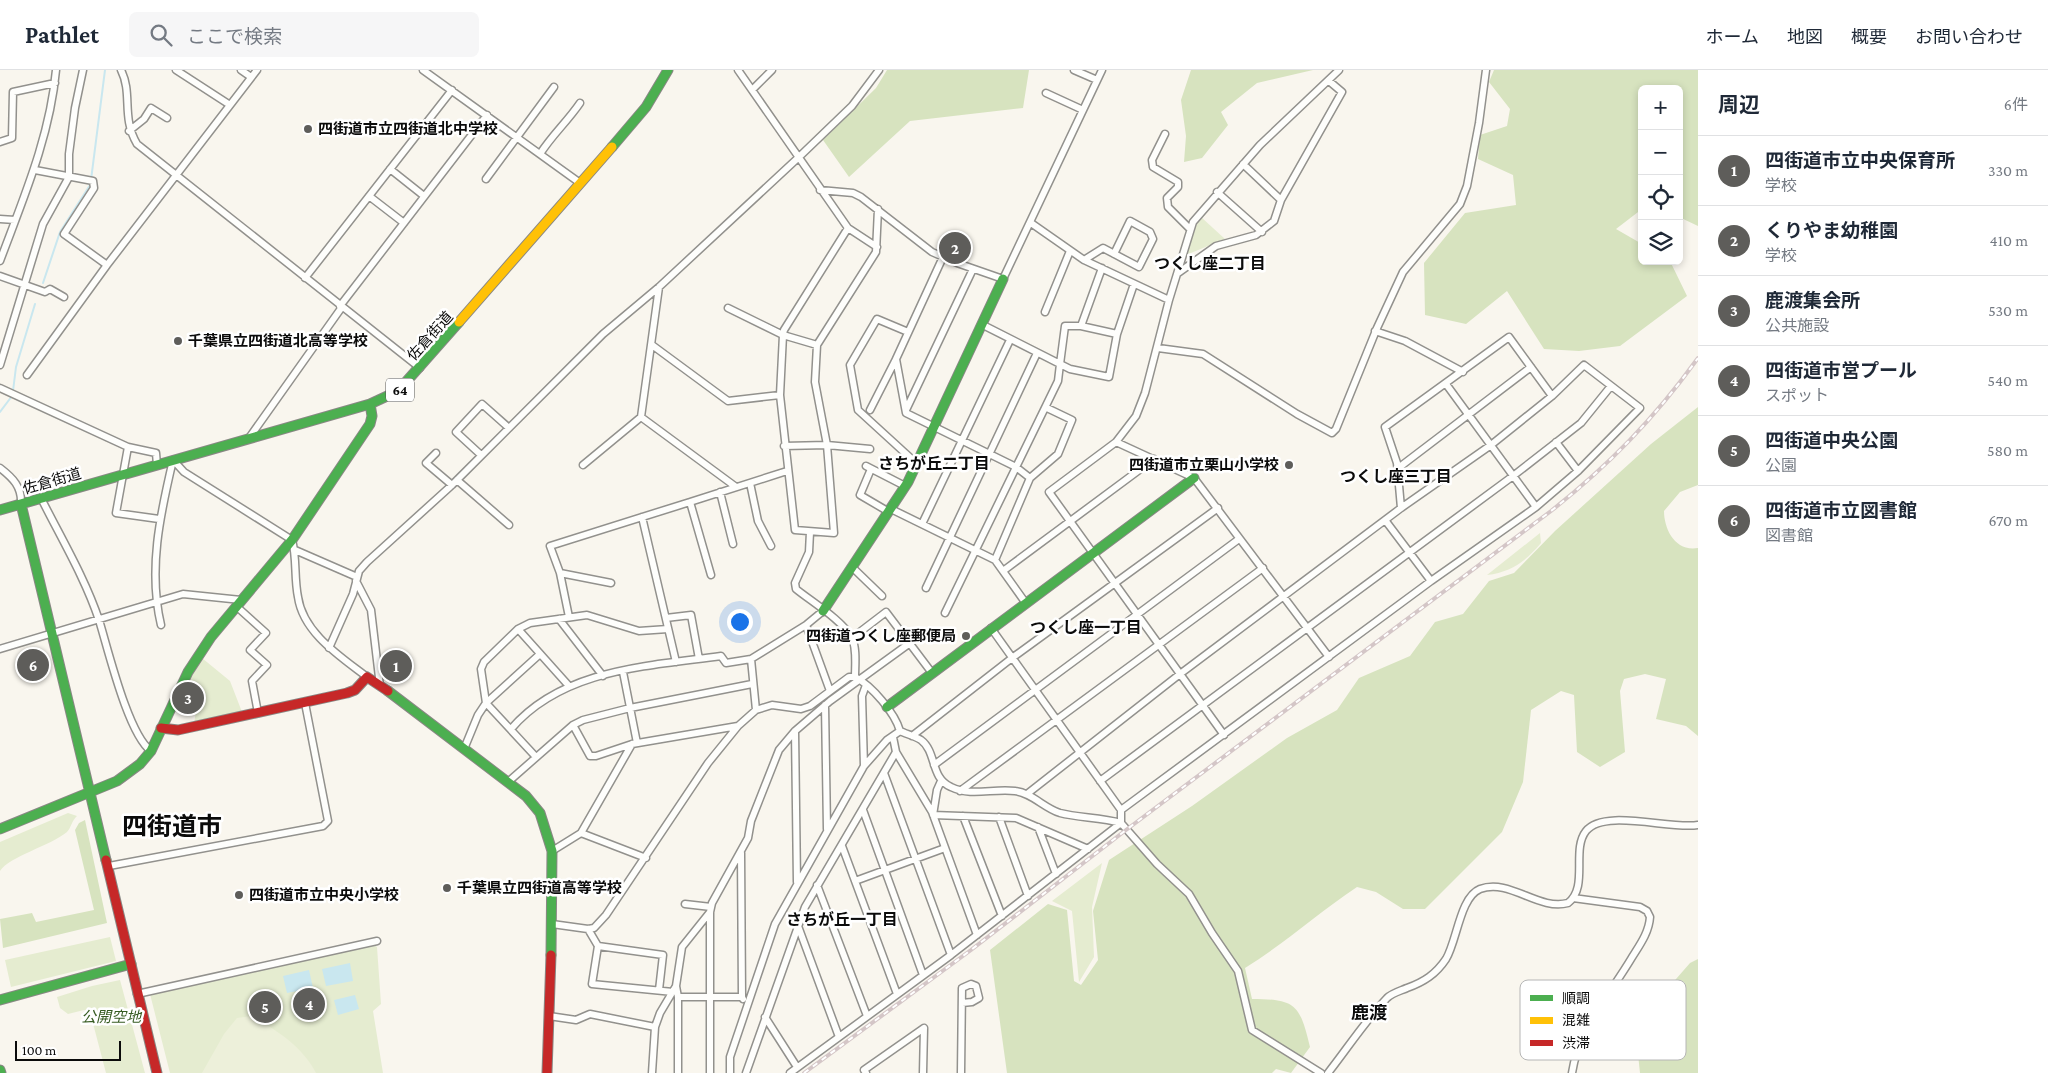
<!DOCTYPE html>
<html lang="ja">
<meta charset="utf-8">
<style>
body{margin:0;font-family:"Crimson Pro","Noto Sans JP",serif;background:#f6f6f7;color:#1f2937}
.controls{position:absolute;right:15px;top:15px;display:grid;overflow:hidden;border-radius:8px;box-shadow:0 2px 8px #0003}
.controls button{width:45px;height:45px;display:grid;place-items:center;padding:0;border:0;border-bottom:1px solid #e0e1e3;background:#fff;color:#1f2937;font:25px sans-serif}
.scale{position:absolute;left:15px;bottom:12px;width:106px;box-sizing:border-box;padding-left:5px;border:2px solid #0b0b0b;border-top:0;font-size:14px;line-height:18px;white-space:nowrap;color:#0b0b0b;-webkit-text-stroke:4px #fff;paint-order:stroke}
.you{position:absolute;left:739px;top:551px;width:18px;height:18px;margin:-12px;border:4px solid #fff;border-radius:50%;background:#1a73e8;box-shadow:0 0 0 8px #1a73e833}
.badge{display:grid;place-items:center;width:32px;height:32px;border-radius:50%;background:#5e5d5a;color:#fff;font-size:16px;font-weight:700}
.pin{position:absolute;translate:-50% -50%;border:2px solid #fff;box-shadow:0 1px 5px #0006}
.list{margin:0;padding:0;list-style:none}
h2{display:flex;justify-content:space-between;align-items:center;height:65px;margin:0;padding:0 20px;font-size:21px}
h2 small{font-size:16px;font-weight:400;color:#747a83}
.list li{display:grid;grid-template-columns:32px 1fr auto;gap:15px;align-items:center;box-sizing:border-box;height:70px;padding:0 20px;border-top:1px solid #e0e1e3}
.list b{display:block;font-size:19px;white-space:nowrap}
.list p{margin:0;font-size:16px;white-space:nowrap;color:#747a83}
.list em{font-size:16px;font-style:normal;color:#747a83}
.icon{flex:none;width:28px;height:28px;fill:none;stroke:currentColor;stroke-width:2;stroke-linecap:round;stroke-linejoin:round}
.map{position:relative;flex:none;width:1698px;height:1003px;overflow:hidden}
header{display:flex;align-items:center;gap:30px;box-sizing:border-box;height:70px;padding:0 25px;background:#fff;border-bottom:1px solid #e0e1e3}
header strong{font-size:24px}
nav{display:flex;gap:28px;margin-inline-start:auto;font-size:18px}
.search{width:350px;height:45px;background:#f6f6f7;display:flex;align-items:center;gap:12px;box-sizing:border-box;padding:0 18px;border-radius:8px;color:#747a83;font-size:19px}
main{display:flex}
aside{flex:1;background:#fff}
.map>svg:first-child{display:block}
.green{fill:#e5ecd0}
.forest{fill:#d7e3bf}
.pitch{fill:#edf0da}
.water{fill:#c9e7ef}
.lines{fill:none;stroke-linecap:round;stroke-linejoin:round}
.stream{stroke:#c9e7ef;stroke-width:2}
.street-casing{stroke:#92918d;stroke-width:9}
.fast-casing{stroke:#898784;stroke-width:11}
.slow-casing{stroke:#898784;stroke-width:11}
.jam-casing{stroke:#898784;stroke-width:11}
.street{stroke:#fefefc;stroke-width:6}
.fast{stroke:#4caf50;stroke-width:9}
.slow{stroke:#ffc107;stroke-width:9}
.jam{stroke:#c62828;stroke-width:9}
.rail-casing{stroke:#d4c6c7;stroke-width:4}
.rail{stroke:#fff;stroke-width:2;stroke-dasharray:5.5;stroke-linecap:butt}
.poi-dot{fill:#5e5d5a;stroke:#fff;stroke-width:2}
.labels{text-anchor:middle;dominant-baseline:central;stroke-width:5;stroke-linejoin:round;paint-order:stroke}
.shield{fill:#fff;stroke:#545454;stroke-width:1}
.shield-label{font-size:14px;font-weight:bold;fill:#0b0b0b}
.poi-label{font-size:15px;font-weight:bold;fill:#0b0b0b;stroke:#fff;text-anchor:start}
.street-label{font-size:15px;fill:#0b0b0b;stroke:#fff}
.park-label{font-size:15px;font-style:italic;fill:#365b22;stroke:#fff}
.neighbourhood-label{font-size:16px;font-weight:bold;fill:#0b0b0b;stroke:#fff}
.quarter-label{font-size:18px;font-weight:bold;fill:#0b0b0b;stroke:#fff}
.town-label{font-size:25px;font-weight:bold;fill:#0b0b0b;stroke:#fff}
.key{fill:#fff;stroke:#b6b6b6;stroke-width:1}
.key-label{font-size:14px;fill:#0b0b0b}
</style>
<header>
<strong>Pathlet</strong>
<div class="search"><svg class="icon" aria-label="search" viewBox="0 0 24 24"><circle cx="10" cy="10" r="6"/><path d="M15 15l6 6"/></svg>ここで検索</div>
<nav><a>ホーム</a><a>地図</a><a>概要</a><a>お問い合わせ</a></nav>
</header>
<main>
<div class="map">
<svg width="1698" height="1003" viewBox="0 0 1698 1003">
<rect width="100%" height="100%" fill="#f9f6ee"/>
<path class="green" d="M 1201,147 L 1225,169 L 1186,185 L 1192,163 Z
M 1540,463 L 1541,473 C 1525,492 1511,502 1487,505 Z
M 202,588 L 230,611 L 242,642 L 194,655 L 198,625 L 184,618 L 186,610 Z
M 68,743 L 77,746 C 72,750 71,758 67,762 C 50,776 10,786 0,801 L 0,772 Z
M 1102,793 L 1092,837 L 1094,887 L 1079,912 L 1072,841 L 1052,831 Z
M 110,867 L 116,891 L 11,917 L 5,890 Z
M 374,875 L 377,877 L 381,934 L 373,941 L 383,1003 L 170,1003 L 150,924 Z
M 120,910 L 145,1003 L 106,1003 L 90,942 L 84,940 L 68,944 L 60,938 L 57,927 L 92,916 Z"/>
<path class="forest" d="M 887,0 L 1029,0 L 1023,38 L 910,51 L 849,107 L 823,70 L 876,18 Z
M 1191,0 L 1313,0 L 1257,13 L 1221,42 L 1228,55 L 1202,88 L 1184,92 L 1186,66 L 1181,30 Z
M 1494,0 L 1698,0 L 1698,156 L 1679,147 L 1679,19 L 1642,19 L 1642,139 L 1616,159 L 1642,174 L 1642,191 L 1670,191 L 1687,226 L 1620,276 L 1579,281 L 1544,279 L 1507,221 L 1466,254 L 1425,245 L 1424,193 L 1465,143 L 1516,135 L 1513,105 L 1478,89 L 1480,65 L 1507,56 L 1510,39 L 1489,12 Z
M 1698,337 L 1698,415 L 1680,422 L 1664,441 C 1664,459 1675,482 1698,478 L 1698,666 L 1686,656 L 1656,649 L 1666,609 L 1645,604 L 1624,609 L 1620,621 L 1625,682 L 1600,697 L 1577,682 L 1574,625 L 1561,621 L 1531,640 L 1523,712 L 1502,762 L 1425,839 L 1403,839 L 1376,822 L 1357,817 C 1318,843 1284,874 1245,898 L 1252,929 C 1296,929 1300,935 1310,977 L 1291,1003 L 1276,999 L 1272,1003 L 1007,1003 L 990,880 L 1048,834 L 1067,840 L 1074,911 L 1081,915 L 1098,890 L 1093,841 L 1109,790 L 1192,736 L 1287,668 L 1337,640 L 1359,608 L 1410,586 L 1435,552 L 1463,544 L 1489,511 L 1514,503 L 1555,461 L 1651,374 Z
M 85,750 L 107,853 L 3,878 L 0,849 L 32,843 L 36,852 L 94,840 L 75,760 L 79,753 Z
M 1698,889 L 1698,1003 L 1640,1003 L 1635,956 L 1690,893 Z"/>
<path class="pitch" d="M 251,946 C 277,960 302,976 316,1003 L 202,1003 L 224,964 L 237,948 Z"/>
<path class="water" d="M 350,893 L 353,911 L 326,916 L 322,899 Z
M 309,900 L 313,918 L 287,923 L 283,906 Z
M 355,925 L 359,939 L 338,945 L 334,930 Z"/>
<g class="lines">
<path class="stream" d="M 91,110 L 105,0
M 43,213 L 60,162 L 90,115
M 13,321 L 16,297 L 35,234
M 0,342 L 12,326"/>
<g class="street-casing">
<path id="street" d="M 121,0 C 133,24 121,47 137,74 L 420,298
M 176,0 L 230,35
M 241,0 L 251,7
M 423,0 L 580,113
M 738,0 L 848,158 L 877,177
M 1074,0 L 1097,10
M 752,20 L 772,0
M 1046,23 L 1083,40
M 129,61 L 144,49 L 151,38 L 167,48
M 1165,64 L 1152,90 L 1153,97 L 1178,112 L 1178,117 L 1167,128 L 1168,137 L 1190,159
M 0,72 L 12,68 L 13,22 L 55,13
M 540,84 C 552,65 567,52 580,33
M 1243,94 L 1281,130
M 390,99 L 424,126
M 35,100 L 93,111 L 94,118 L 64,164 L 107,195
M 486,109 L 554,17
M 820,120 L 853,123 L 861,127 L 932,182 L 957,193 L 1003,209 L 1102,0
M 1217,122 L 1262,162
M 369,126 L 404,153
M 0,149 L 15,150
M 1031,153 L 1084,190 L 1169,230
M 848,158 L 784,260 L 783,265 L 780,325 L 795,460 L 834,463 L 827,375 L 815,312 L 817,275 L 876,182 L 878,139
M 943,187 L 896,289 L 906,343 L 1016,397 L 1030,408
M 1084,190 L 1103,178 L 1139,197 L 1153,169 L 1150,162 L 1130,151 L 1114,184
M 0,191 C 23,129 50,67 56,0
M 1178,203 L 1216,176 L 1256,165 L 1274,151 L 1281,130 L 1342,22 L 1329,11
M 0,206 L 45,222 L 50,219 L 64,227
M 305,208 L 452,20
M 659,217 L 641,347 L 736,417
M 340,236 L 487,45
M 728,238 L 783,265 L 817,275
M 1045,242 L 1070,181
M 1081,256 L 1102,198
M 1375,261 L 1405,271 L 1463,302
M 908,262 L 877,249 L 850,295 L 858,340 L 916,393
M 1117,264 L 1081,256 L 1065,256 L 1060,294 L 1070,299 L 1109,307 L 1117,264 L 1134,214
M 652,275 L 728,331 L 780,325
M 1158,278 L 1203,284 L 1297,344 L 1332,363 L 1336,359 L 1377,258 L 1403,202 L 1460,134 L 1467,116 L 1479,53 L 1486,0
M 0,295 L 43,154 L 69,107 L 69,84 L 75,38 L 83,0
M 27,305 L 107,195 L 257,0
M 0,318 L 128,377 L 156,383 L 157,395
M 870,340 L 896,289
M 906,340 L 973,199
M 249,368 L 342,237
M 1116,372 L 1194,408 L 1329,587
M 1556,372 L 1578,401
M 784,376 L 827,375 L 870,379
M 128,377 L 116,443 L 159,449
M 436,383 L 426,393 L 452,415
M 481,385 L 456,362 L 482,334 L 509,358
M 173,390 L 184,402 L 292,470 C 297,488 294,508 298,527 C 303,563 341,587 367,607
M 583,395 L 641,347
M 866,396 L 905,416
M 0,398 C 13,408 22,417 21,434
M 871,399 L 860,425 L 889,442
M 1397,399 L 1531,297
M 457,410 L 509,455
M 750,413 L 758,451 L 771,476
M 720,422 L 733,474
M 41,428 C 61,468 85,508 99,550 C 108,579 128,664 151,681
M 1401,438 L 1397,393 L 1385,357 L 1509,267 L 1552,326
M 891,439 L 995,490 L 1025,532
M 642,447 L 676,592
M 1385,450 L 1431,511
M 922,454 L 1010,270
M 810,462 L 809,482 L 795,513 L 796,519 C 812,532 842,550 852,568 C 857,579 855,595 855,607
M 295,480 L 357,507
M 995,490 L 1030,408 L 1058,384 L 1072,350 L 1047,338
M 852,497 L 882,526
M 1003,501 L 1154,389
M 560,503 L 611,513
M 711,505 L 690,432 L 787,401
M 356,511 L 371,540 L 380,616
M 926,518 L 1037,283
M 236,536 L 266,563 L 250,580 L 267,595 L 252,611 L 258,643
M 945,543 L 1058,311 L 1060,294 L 983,255
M 569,547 L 560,503 L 550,476 L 690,432
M 666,548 L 691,545 L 699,589
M 559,549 L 603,606
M 161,555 C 148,500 160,445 173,390
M 806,555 L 830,621
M 991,558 L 1121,740
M 518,559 L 569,616
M 852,568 L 886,542 L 932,603
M 329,578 L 353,524 L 359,501 L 367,492 L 452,415 L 603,264 L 659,217 L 799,87 L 852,36 L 879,0
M 0,579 L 183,524 L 241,530
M 751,589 L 756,640
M 623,602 L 637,673
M 825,635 L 827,759
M 573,655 L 590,686 L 596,686 L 632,674 L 738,656
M 511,659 C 562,599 648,596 721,586 L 726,593 L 751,589 L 806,555 L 823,541
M 795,661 L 797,812
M 900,661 C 906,664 915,666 921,670 C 937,682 930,708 951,717 C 972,727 993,718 1015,721 C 1032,723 1044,738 1060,743 C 1079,748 1101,747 1121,753
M 1224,665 L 1049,422 L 1116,372 L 1136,346 L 1145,323 L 1169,230 L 1193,152 L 1260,75 L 1339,0
M 912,666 L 1012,588 L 1218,438
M 893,667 L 896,682 L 932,742 L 977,865
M 464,679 L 478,645 L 486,633 L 540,584
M 536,687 L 486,633 L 481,599 L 484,592 L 518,559 L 530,553 L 587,545 L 639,561 L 668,559
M 934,695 L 1239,469
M 864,696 L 862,626 L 866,615
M 884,703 L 951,885
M 941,711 L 937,720 L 933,745 L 1016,748 L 1088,779
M 1100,711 L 1513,406 L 1581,353 L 1611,316
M 508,712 L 573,655 L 583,650 L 630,638 L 752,614
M 960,721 L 1263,498
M 1027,724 L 1180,604 L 1401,438 L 1491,375 L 1552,326 L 1584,295 L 1640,338 L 1578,401 L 1536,437
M 863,740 L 923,905
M 963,746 L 1002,846
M 999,747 L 1028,826
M 1038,757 L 1056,804
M 581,763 L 646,788
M 842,776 L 897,924
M 552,781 L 581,763 L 632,674
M 741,783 L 742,927
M 109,796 L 323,756 L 328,751 L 305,633
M 855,811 L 945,778
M 817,815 L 867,946
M 685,834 L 711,837
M 552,854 L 588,859 L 594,858 L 606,845 L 708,693 L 738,656 L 756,640 L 772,635 L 801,639 L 810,636 L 849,607 L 855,607 C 872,616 895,643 900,661
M 798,856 L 839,967
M 588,859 L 598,876 L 592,914 L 673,922
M 598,876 L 663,885 L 659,920
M 676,916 L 678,927 L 678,1003
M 137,924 L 377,871
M 678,927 L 742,927 L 743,929
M 549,946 L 576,950 L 590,944 L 655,957
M 765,947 L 797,997
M 652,1003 L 655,957 L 660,943 L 676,916 L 682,877 L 710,842
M 710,1003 L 710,842 L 712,833 L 748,768 L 751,751 L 779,680 L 795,661 L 830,631 L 910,573
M 730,1003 L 730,987 L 775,854 L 864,696 L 887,670 L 900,661
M 746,1003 L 805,837 L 896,682
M 790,1003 L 951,885 L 1121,753
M 866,1003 L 864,1000 L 924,958
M 923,1003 L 924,958
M 961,1003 L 962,918 L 971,914 L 976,916 L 979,928 L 972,932 L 962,933
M 1321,1003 L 1252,960 L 1238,901 L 1212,863 L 1189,824 L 1157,794 L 1121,753 L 1121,740 L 1431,511 L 1536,437 L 1446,314
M 1328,1003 C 1347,979 1365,951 1387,928 C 1392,923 1400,921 1407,918 C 1424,912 1436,904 1446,889 C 1457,871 1460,827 1480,819 C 1510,808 1538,841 1568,833 C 1589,817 1571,780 1586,761 C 1604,738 1671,760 1698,755
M 1572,1003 C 1578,961 1610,924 1631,889 C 1639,876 1649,863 1650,847 L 1647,841 L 1640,837 L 1573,828"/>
</g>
<g class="fast-casing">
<path id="fast" d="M 612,77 L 646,37 L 668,0
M 21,434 L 106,790
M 0,440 L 370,334 L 398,321 L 459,252
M 823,541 L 908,412 L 1003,209
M 388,621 L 526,726 L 540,743 L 552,781 L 551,885
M 887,637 L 1194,408
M 0,759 L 117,711 L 140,694 L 151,681 L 188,602 L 211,567 L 292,470 L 370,354 L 372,346 L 370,334
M 0,930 L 131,894
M 0,1000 L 1,1003"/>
</g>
<g class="slow-casing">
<path id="slow" d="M 459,252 L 612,77"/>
</g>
<g class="jam-casing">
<path id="jam" d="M 161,658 L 178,660 L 347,623 L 355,620 L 367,607 L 388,621
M 106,790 L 157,1003
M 547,1003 L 551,885"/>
</g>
<use href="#street" class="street"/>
<use href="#fast" class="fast"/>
<use href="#slow" class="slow"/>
<use href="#jam" class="jam"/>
<g class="rail-casing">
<path id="rail" d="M 804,1003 L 971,880 L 1126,760 L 1551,441 C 1609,395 1654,349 1698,288"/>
</g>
<use href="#rail" class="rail"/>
</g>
<g class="poi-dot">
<circle cx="308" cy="59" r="5"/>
<circle cx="178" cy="271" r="5"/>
<circle cx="1289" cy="395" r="5"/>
<circle cx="966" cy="566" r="5"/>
<circle cx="447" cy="818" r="5"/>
<circle cx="239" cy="825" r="5"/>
</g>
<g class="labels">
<rect class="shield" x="386" y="308.5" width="28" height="23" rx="4"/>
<g class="shield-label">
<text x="400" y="320">64</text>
</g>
<g class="poi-label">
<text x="318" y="59">四街道市立四街道北中学校</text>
<text x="188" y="271">千葉県立四街道北高等学校</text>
<text x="1279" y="395" text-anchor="end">四街道市立栗山小学校</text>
<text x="956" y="566" text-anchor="end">四街道つくし座郵便局</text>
<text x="457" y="818">千葉県立四街道高等学校</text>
<text x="249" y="825">四街道市立中央小学校</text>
</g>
<g class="street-label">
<text transform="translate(430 266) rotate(-48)">佐倉街道</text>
<text transform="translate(52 411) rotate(-16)">佐倉街道</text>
</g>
<g class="park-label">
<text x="111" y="947">公開空地</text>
</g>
<g class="neighbourhood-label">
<text x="1210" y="193">つくし座二丁目</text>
<text x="934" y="393">さちが丘二丁目</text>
<text x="1396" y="406">つくし座三丁目</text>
<text x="1086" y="557">つくし座一丁目</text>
<text x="842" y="849">さちが丘一丁目</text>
</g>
<g class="quarter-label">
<text x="1369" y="943">鹿渡</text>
</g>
<g class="town-label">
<text x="172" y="756">四街道市</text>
</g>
</g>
<rect x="1520" y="910" width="166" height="80" rx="8" class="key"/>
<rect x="1530" y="925" width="23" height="6" fill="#4caf50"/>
<rect x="1530" y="947" width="23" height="7" fill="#ffc107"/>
<rect x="1530" y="970" width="23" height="6" fill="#c62828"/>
<g class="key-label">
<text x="1562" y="933">順調</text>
<text x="1562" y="955">混雑</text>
<text x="1562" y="978">渋滞</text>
</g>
</svg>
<div class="controls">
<button>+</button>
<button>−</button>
<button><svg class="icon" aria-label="locate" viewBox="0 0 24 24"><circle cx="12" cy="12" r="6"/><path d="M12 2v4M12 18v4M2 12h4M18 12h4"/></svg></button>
<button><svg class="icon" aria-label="layers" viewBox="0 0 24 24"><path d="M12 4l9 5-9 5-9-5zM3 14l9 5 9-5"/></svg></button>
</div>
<div class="scale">100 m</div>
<div class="you"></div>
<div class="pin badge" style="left:396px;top:596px">1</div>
<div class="pin badge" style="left:955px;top:178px">2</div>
<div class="pin badge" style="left:188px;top:628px">3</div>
<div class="pin badge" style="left:309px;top:934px">4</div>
<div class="pin badge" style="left:265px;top:937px">5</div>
<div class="pin badge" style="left:33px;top:595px">6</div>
</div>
<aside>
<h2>周辺<small>6件</small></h2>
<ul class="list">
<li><span class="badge">1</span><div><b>四街道市立中央保育所</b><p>学校</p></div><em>330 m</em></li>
<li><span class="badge">2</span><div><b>くりやま幼稚園</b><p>学校</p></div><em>410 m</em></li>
<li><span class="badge">3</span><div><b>鹿渡集会所</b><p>公共施設</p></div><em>530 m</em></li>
<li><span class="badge">4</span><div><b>四街道市営プール</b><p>スポット</p></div><em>540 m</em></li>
<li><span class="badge">5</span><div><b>四街道中央公園</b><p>公園</p></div><em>580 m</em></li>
<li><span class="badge">6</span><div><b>四街道市立図書館</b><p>図書館</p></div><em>670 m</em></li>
</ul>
</aside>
</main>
